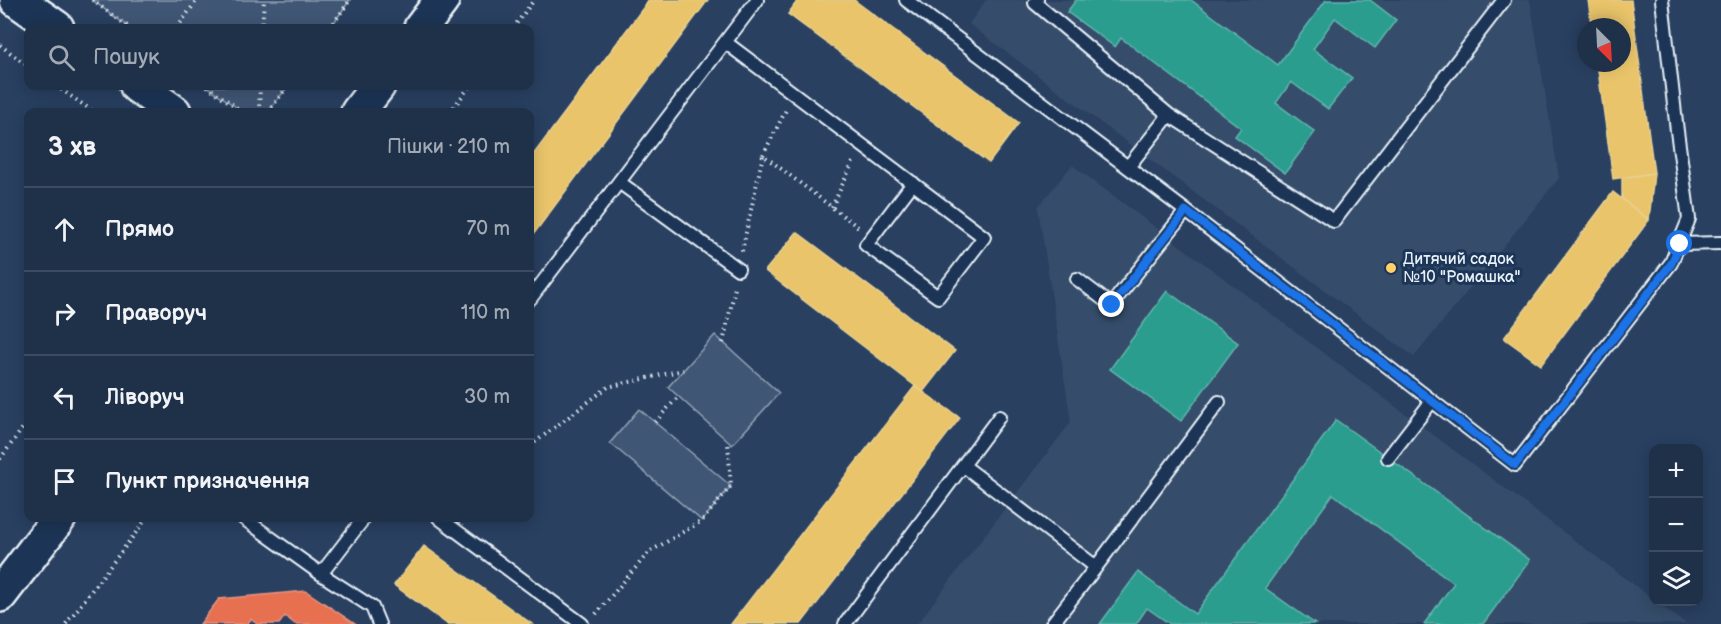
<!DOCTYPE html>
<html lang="uk">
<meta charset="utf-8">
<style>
body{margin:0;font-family:"Balsamiq Sans",sans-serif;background:#273850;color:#f1f3f6}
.controls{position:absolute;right:18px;bottom:18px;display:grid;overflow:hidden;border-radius:12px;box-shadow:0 3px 15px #0003}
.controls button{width:54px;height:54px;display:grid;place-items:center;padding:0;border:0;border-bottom:2px solid #3c4b61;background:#1f3049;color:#f1f3f6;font:30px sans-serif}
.compass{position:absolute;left:1577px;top:18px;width:54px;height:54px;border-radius:50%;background:#1f3049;box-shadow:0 3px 15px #0003;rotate:156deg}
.stop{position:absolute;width:18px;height:18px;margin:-14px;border:4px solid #1a73e8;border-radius:50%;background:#fff}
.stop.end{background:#1a73e8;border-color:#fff;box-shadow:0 2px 6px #0008}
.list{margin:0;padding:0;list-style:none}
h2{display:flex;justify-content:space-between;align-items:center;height:78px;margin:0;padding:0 24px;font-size:26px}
h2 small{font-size:20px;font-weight:400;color:#a1a9b4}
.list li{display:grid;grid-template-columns:39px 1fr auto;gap:18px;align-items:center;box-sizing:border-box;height:84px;padding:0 24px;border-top:2px solid #3c4b61}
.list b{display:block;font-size:22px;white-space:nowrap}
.list em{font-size:20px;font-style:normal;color:#a1a9b4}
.icon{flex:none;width:33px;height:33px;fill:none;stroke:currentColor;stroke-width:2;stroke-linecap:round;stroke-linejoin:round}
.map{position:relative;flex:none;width:1721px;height:624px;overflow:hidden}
.search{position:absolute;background:#1f3049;box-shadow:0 3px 15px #0003;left:24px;top:24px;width:510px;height:66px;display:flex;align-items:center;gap:15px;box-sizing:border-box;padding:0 21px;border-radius:12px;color:#a1a9b4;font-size:22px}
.panel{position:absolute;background:#1f3049;box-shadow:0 3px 15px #0003;left:24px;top:108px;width:510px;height:414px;border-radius:12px}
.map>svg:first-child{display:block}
.built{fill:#364d6b}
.green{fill:#415774;stroke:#94a4b6;stroke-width:1.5}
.homes{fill:#e9c46a;stroke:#e9d295;stroke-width:1.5}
.shops{fill:#e76f51;stroke:#e79683;stroke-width:1.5}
.schools{fill:#2a9d8f;stroke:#63b6ae;stroke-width:1.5}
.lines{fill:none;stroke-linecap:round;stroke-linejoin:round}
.lane-casing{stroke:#e8f1f8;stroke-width:16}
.secondary-casing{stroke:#e8f1f8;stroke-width:38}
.path{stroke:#e8f1f8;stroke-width:4;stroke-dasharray:1.5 4.5;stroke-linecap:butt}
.lane{stroke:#1d3557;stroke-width:12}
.secondary{stroke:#1d3557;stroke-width:33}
.route{stroke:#1a73e8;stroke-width:8}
.poi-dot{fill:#ffd166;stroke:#1d3557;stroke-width:2}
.labels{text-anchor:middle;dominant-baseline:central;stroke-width:6;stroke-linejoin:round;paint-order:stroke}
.poi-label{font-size:16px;fill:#e8f1f8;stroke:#1d3557;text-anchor:start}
</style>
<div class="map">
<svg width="1721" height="624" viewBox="0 0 1721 624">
<rect width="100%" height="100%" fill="#294061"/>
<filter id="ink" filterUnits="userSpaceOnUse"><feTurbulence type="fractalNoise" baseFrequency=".0167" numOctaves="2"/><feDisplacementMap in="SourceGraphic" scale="12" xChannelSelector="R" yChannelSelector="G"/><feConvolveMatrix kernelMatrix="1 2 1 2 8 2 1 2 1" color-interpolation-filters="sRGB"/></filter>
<g filter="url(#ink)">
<path class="built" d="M 986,0 L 1530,0 L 1559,178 L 1414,357 L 969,24 Z
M 1072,165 L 1653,599 L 1654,602 L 1656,602 L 1686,624 L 917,624 L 1071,422 L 1038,207 Z"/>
<path class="green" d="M 92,0 L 350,0 L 330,28 L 130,28 Z
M 207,86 L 288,86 L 268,112 L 243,112 Z
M 715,335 L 779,393 L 732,445 L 668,387 Z
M 639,409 L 731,486 L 702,521 L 610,443 Z"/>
<path class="homes" d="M 649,0 L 708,0 L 530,239 L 530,159 Z
M 798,0 L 854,0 L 1019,123 L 989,163 L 788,14 Z
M 1588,0 L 1631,0 L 1654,173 L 1613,179 L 1597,63 L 1622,63 L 1622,27 L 1592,27 Z
M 1654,173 L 1649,220 L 1622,199 L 1622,178 Z
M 1613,192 L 1649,220 L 1541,365 L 1504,338 Z
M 797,232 L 955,351 L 923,392 L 765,271 Z
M 915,386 L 960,418 L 801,624 L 731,624 Z
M 424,546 L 532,624 L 447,624 L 394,585 Z"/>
<path class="shops" d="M 306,591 L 355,624 L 295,624 L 285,616 L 279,624 L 257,624 L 251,619 L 247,624 L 200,624 L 219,599 Z"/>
<path class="schools" d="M 1076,0 L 1191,0 L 1278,65 L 1326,0 L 1370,0 L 1396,20 L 1375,48 L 1335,18 L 1313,49 L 1352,78 L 1328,109 L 1291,82 L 1276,103 L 1315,132 L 1285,173 L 1235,136 L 1241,128 L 1121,38 L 1115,47 L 1067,12 Z
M 1167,291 L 1238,343 L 1181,421 L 1110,369 Z
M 1336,420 L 1530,560 L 1483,624 L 1424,624 L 1454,583 L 1333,494 L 1265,588 L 1315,624 L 1170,624 L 1147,608 L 1136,624 L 1100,624 L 1138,572 L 1195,614 Z"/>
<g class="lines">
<g class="lane-casing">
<path id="lane" d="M 906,0 L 1186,211 L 1515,465 L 1671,263 L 1689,219 L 1677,131 L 1662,0
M 1037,0 L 1035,3 L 1169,115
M 725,42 L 984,237 L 938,297 L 866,245 L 913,183
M 1128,167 L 1169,115 L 1334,221 L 1504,0
M 619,182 L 738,269
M 1679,244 L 1721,243
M 1077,279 L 1111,305 L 1186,211
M 530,299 L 757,0
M 1388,458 L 1432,401
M 964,466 L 1096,567 L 1052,624
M 243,518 L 321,574 L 372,607 L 379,624
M 439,518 L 582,624
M 1096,567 L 1219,402
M 321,574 L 364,518
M 845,624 L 999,417"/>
</g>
<g class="secondary-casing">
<path id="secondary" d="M 17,0 L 57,28
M 421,28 L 442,0
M 137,86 L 174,112
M 358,112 L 378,86
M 0,595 L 59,518"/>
</g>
<path class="path" d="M 92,0 L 130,28
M 177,28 L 197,0
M 262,28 L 264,0
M 330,28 L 350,0
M 513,28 L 534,0
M 0,45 L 28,66
M 56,86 L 94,112
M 207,86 L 243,112
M 259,112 L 260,86
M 268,112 L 288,86
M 450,112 L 470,86
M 763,155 L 786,110
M 832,207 L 853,162
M 742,251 L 763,155 L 858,227
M 723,343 L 735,288
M 655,422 L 678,397
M 530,446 L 608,387 L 683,370
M 0,459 L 28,421
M 596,614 L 649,552 L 702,521 L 731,486 L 728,442
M 66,624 L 147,518"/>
<use href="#lane" class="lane"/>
<use href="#secondary" class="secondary"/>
</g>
</g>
<g class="lines" filter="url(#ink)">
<path class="route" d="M 1112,305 L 1186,211 L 1515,465 L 1671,264 L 1680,244"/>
</g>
<circle class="poi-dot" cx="1391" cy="268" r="6"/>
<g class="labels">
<g class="poi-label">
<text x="1403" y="259">Дитячий садок<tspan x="1403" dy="18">№10 "Ромашка"</tspan></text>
</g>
</g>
</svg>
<div class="controls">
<button>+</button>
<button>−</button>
<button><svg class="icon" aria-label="layers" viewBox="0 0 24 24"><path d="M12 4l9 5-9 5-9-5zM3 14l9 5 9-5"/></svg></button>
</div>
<svg class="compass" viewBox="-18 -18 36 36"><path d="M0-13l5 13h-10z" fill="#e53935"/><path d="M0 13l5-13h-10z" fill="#a1a9b4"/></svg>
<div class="stop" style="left:1680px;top:244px"></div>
<div class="stop end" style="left:1112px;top:305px"></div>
<div class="search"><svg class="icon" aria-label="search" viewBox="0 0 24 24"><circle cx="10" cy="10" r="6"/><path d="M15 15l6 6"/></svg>Пошук</div>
<section class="panel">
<h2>3 хв<small>Пішки · 210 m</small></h2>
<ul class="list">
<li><svg class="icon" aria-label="ahead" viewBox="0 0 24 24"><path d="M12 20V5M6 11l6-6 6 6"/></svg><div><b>Прямо</b></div><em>70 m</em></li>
<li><svg class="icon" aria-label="right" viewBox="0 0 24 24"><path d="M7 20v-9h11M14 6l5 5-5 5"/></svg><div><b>Праворуч</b></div><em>110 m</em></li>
<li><svg class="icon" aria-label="left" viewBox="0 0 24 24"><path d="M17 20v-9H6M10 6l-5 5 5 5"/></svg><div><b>Ліворуч</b></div><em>30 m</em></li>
<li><svg class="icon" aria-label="arrive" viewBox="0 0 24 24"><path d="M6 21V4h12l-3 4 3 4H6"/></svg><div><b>Пункт призначення</b></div></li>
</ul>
</section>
</div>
